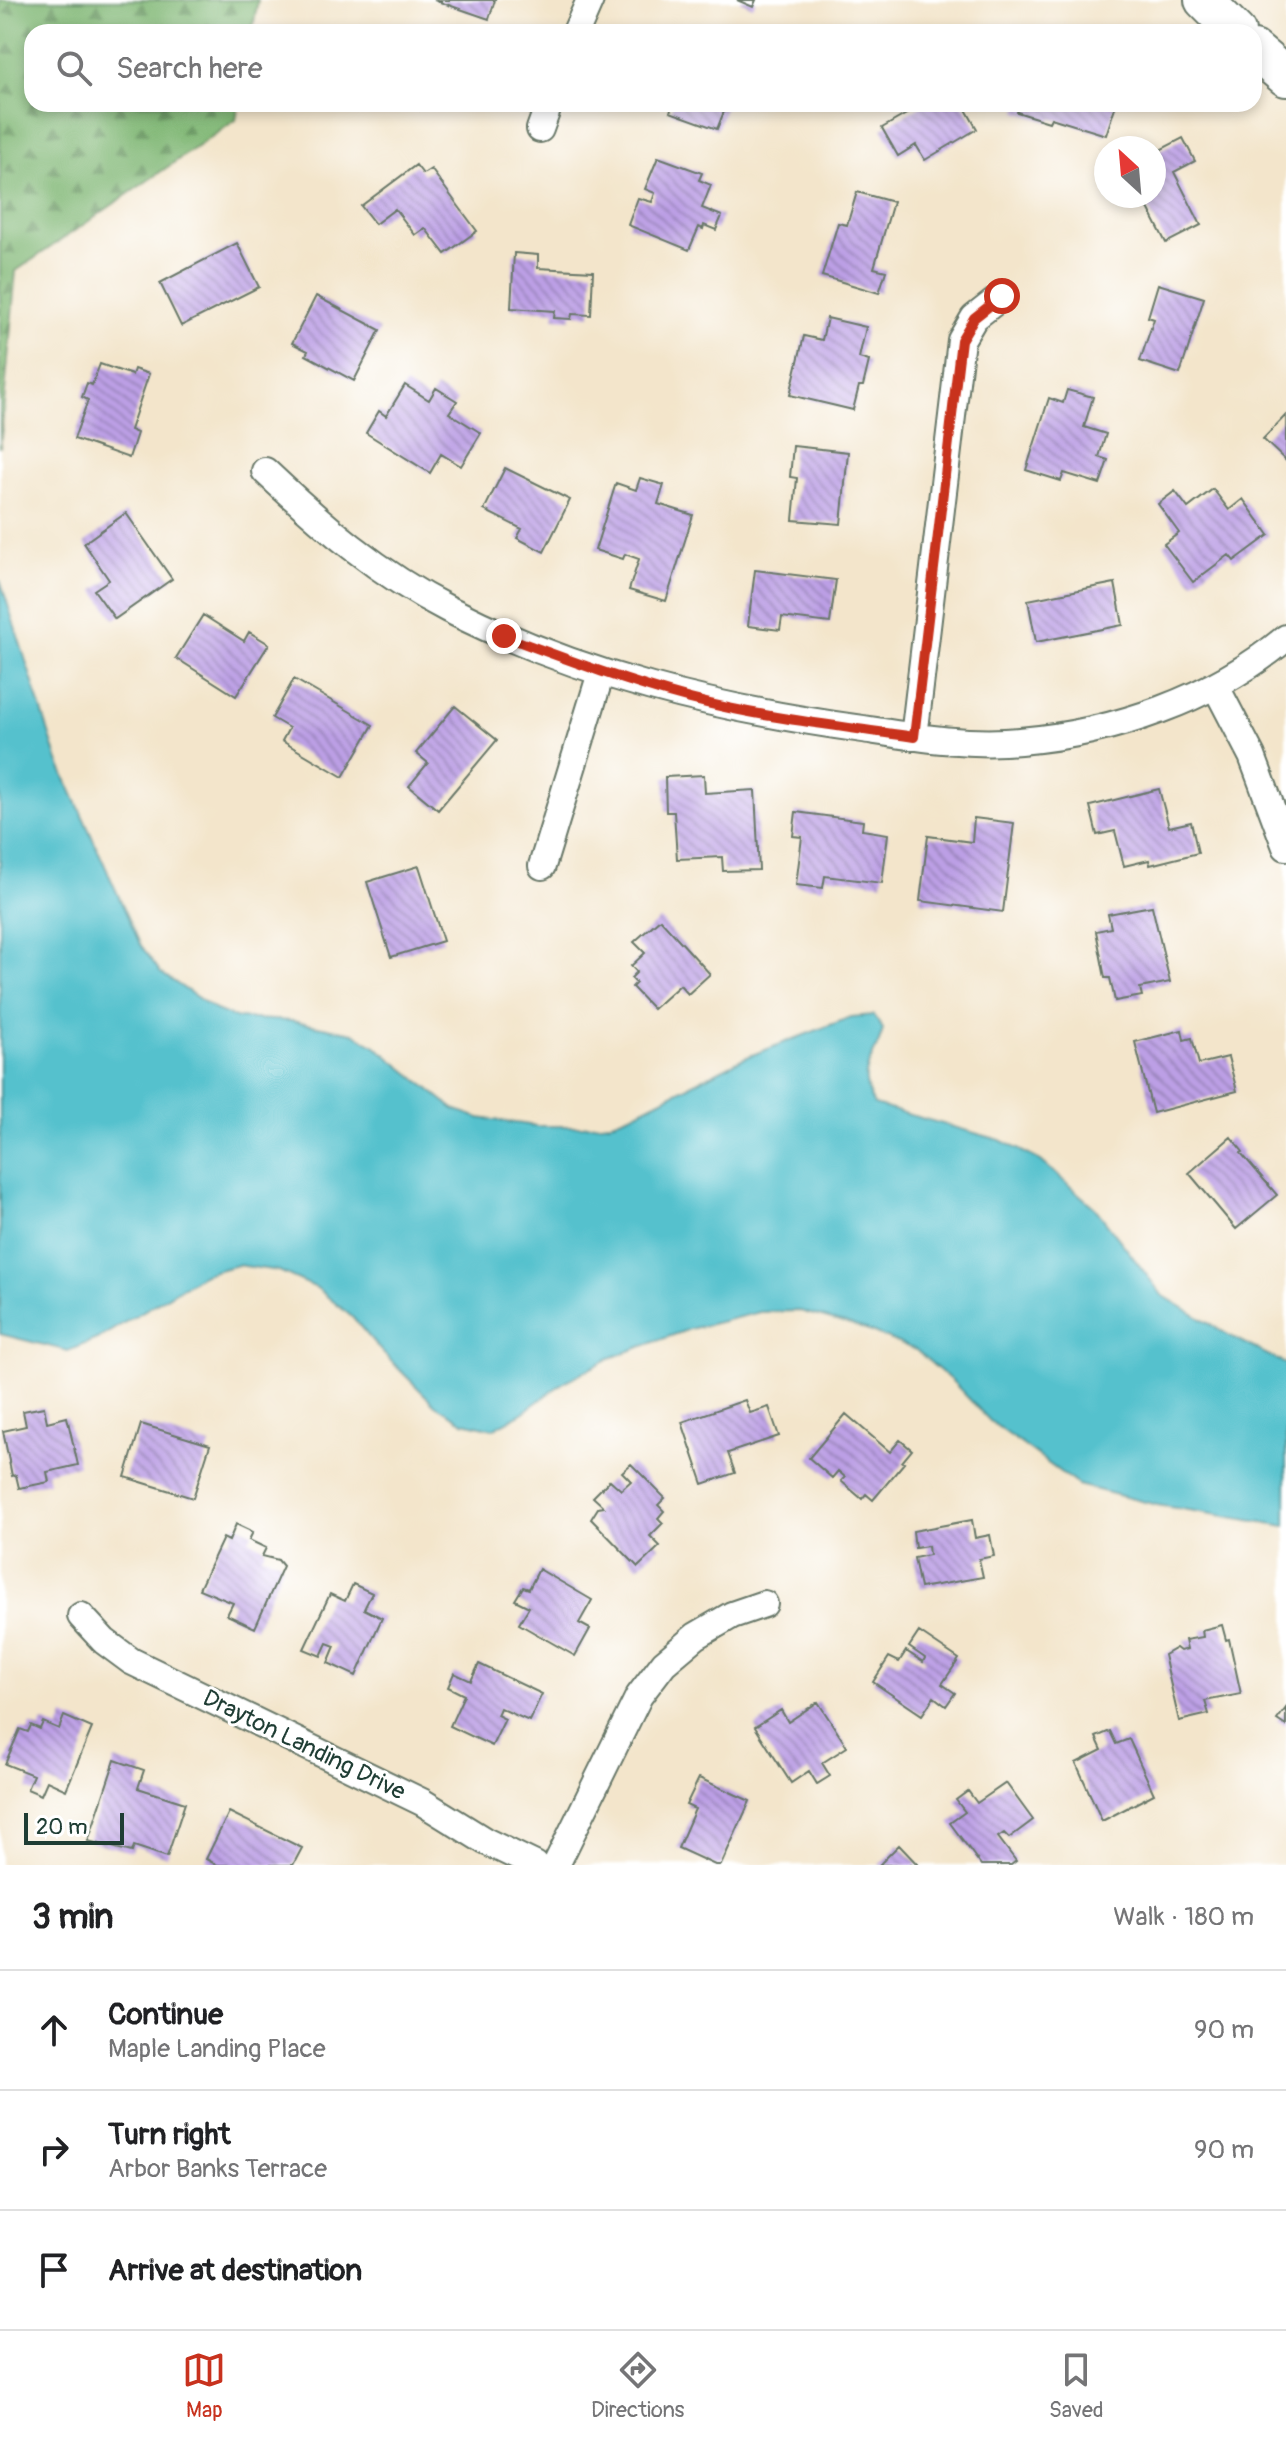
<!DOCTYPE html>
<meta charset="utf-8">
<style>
body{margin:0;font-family:Pangolin,sans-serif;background:#f2f2f2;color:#202124}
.compass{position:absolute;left:1094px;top:136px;width:72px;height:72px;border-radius:50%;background:#fff;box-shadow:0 4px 12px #0003;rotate:334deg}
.scale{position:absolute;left:24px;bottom:20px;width:100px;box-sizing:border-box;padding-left:8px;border:4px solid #1f3d34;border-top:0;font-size:22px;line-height:28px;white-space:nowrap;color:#1f3d34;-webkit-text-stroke:6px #fff;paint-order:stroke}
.stop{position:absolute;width:24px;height:24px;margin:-18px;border:6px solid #c8321e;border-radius:50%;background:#fff}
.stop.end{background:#c8321e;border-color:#fff;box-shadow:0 2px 8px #0008}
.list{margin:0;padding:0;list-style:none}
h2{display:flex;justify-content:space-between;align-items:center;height:104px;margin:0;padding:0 32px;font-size:34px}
h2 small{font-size:26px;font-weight:400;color:#757577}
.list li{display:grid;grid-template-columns:52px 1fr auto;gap:24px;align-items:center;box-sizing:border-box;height:120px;padding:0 32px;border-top:2px solid #e0e0e0}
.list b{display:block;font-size:30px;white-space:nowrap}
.list p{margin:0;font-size:26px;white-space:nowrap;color:#757577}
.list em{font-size:26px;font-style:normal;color:#757577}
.icon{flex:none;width:44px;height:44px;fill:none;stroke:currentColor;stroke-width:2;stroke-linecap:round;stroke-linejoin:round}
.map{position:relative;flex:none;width:1286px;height:1865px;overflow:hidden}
.search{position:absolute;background:#fff;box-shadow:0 4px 12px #0003;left:24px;right:24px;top:24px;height:88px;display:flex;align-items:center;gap:20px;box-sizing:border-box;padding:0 28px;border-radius:24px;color:#757577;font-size:30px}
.sheet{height:464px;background:#fff}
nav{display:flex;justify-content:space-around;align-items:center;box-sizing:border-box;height:112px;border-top:2px solid #e0e0e0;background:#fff;font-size:22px;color:#757577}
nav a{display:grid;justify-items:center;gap:4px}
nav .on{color:#c8321e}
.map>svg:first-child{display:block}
.forest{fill:url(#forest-firs);stroke:#507a54;stroke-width:2}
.water{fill:#54c1cd;stroke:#3a7f80;stroke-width:2}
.building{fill:url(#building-back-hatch)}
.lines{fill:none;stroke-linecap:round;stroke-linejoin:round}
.street-casing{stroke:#697869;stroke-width:30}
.secondary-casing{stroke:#697869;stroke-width:42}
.street{stroke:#fff;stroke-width:26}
.secondary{stroke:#fff;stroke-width:38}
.route{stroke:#c8321e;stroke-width:10}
.labels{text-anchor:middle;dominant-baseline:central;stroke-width:6;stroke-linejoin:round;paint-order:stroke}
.street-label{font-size:24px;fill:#1f3d34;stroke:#fff}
</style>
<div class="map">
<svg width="1286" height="1865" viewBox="0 0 1286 1865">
<defs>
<pattern id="forest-firs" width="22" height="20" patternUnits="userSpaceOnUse" patternTransform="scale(2)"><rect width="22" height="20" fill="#80b774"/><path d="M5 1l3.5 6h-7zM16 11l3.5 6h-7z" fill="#689660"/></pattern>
<pattern id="building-back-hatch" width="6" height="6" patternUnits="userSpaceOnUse" patternTransform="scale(2)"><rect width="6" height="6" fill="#bc9fe5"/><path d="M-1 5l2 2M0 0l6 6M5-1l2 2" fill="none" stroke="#9883ba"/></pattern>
</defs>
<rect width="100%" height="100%" fill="#fff"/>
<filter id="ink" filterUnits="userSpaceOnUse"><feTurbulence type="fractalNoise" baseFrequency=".0125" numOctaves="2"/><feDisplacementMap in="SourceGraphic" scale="16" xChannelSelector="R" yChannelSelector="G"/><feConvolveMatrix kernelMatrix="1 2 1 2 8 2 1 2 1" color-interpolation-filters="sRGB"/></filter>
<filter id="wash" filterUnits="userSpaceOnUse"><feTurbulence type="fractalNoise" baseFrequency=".006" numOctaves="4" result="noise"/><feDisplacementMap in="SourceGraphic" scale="32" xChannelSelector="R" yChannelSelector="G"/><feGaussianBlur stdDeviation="1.8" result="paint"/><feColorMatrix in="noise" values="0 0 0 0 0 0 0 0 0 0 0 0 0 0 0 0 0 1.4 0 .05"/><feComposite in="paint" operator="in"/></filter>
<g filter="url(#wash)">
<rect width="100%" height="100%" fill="#f3e5cb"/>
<path class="forest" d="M 0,0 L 258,0 L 252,32 L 32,32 L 32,104 L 239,104 L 236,120 L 16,271 L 0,448 Z"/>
<path class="water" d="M 0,580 L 58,761 L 140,944 L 161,973 L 216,1010 L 236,1018 L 292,1021 L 353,1033 L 374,1045 L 454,1109 L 479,1118 L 537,1126 L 582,1126 L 609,1123 L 633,1114 L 742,1059 L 851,1017 L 873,1015 L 883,1029 C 875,1063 854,1068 874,1105 L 1000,1140 L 1041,1161 L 1095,1208 L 1162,1295 L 1232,1337 L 1286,1364 L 1286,1526 L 1157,1505 L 1078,1485 L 990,1421 L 953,1382 L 916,1350 L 861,1328 L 800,1311 L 760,1312 L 690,1329 L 610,1358 L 564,1382 L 522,1413 L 493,1429 L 464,1422 L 435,1405 L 382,1352 L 352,1317 L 317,1288 L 279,1271 L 237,1265 L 204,1274 L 99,1338 L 68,1351 L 0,1334 Z"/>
<g id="blocks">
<path class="building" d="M 434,0 L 495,0 L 489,19 Z
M 737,0 L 756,0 L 753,7 Z
M 400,104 L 421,104 L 419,110 Z
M 673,104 L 727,104 L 717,129 L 670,112 Z
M 924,104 L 963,104 L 977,129 L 925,160 L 916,145 L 898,156 L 882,128 Z
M 1019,104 L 1116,104 L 1106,135 L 1051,118 L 1049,122 L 1017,112 Z
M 1183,138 L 1195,161 L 1174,172 L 1201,225 L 1166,243 L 1142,196 L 1154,196 L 1154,153 Z
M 658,157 L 702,173 L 699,180 L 711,185 L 702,208 L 722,216 L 716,230 L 704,225 L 703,229 L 699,227 L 689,250 L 628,225 L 638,198 L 652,202 L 655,193 L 645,189 Z
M 416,165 L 423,174 L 431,169 L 477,231 L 445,254 L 425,228 L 415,235 L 395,209 L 375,224 L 361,206 Z
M 857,192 L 893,202 L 874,268 L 886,271 L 879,293 L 822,276 L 838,223 L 847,225 Z
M 237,243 L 259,287 L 181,326 L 160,283 Z
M 514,253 L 538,255 L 538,268 L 593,271 L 591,315 L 572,314 L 571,319 L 554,318 L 555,311 L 511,308 Z
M 1158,284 L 1204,298 L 1180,374 L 1140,361 L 1154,319 L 1148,317 Z
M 316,296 L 380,330 L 354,381 L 306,355 L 308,351 L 292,343 Z
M 827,318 L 866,327 L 859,358 L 869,361 L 863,386 L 859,386 L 853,410 L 790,395 L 804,336 L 822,340 Z
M 100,364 L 132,375 L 134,369 L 149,374 L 130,430 L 137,433 L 129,458 L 74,439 L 88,400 L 82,397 L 87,383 L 92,385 Z
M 405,385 L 429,400 L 436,388 L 457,401 L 449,413 L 481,433 L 461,466 L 441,454 L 430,473 L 366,433 L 379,411 L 386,416 Z
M 1067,390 L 1093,397 L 1084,427 L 1106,434 L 1099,457 L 1108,460 L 1100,484 L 1064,473 L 1061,481 L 1026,470 L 1049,398 L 1063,403 Z
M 1286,415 L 1286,461 L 1263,439 Z
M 793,446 L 848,452 L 841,524 L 793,520 L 797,478 L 790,477 Z
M 505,468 L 570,500 L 544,552 L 517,538 L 522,529 L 484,510 Z
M 640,478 L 664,485 L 658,504 L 693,515 L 666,601 L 629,590 L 639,559 L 625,554 L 623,559 L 595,550 L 616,483 L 636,490 Z
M 1213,489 L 1229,510 L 1243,499 L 1269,535 L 1234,561 L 1229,555 L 1193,582 L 1164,544 L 1179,533 L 1158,504 L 1175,491 L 1188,508 Z
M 126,513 L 172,579 L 115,619 L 94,590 L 109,580 L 84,543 Z
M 755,570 L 836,580 L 830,623 L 782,617 L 780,630 L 748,626 Z
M 1115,583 L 1123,625 L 1036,642 L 1028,600 Z
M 203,615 L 244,641 L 249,632 L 269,644 L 236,696 L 176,658 Z
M 294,679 L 373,725 L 343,777 L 282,741 L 289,728 L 272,718 Z
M 455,706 L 497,740 L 438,810 L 409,786 L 428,763 L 416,753 Z
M 704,775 L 705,793 L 755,790 L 759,870 L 723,871 L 722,857 L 677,859 L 674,812 L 666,812 L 665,777 Z
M 1159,789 L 1169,827 L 1191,822 L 1198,853 L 1150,865 L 1149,860 L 1124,866 L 1115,831 L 1097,835 L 1090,806 Z
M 796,812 L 863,821 L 862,830 L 888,834 L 882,883 L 825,876 L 823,888 L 796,885 L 802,837 L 793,836 Z
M 974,818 L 1014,823 L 1003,912 L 920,901 L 928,836 L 972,842 Z
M 419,866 L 443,941 L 391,957 L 367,882 Z
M 1152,906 L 1170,982 L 1140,988 L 1142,996 L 1115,1001 L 1110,978 L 1105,978 L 1096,931 L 1111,928 L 1108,914 Z
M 660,919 L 710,974 L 688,994 L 680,985 L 653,1009 L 632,987 L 636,983 L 631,978 L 637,972 L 631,966 L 645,953 L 634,942 Z
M 1182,1030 L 1184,1040 L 1192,1038 L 1199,1064 L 1228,1057 L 1237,1091 L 1153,1113 L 1135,1042 Z
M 1231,1137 L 1243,1152 L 1241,1153 L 1277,1195 L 1236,1229 L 1189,1173 Z
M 745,1400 L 750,1413 L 769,1407 L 779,1436 L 728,1453 L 735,1473 L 703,1484 L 682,1422 Z
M 44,1407 L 47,1422 L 67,1417 L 78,1465 L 47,1472 L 49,1482 L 19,1488 L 16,1475 L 12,1476 L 3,1431 L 26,1426 L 23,1411 Z
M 846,1414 L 890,1452 L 900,1440 L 912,1450 L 902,1462 L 904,1463 L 873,1500 L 866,1494 L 862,1499 L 841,1481 L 845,1477 L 838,1471 L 832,1478 L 809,1458 Z
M 141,1424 L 210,1445 L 193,1498 L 125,1477 Z
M 631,1464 L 665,1498 L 658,1505 L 664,1511 L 658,1518 L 663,1523 L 650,1536 L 660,1546 L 638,1567 L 591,1519 L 598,1508 L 604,1507 L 593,1497 L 610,1480 L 621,1490 L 631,1481 L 622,1472 Z
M 972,1520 L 975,1538 L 990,1535 L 994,1556 L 979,1559 L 983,1577 L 920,1588 L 914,1558 L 929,1555 L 928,1546 L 915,1548 L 913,1531 Z
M 236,1524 L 253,1532 L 249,1540 L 266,1548 L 262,1556 L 278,1560 L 283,1566 L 255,1628 L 227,1615 L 233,1603 L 199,1589 L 223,1538 L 229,1541 Z
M 539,1569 L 592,1600 L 579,1623 L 590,1629 L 575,1656 L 519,1624 L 529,1607 L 515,1600 L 523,1587 L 529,1589 Z
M 353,1584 L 372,1593 L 364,1609 L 382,1618 L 356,1676 L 328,1663 L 335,1646 L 327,1643 L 321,1656 L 304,1649 L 330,1594 L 345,1601 Z
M 1222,1625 L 1226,1640 L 1229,1639 L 1241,1694 L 1205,1701 L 1209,1714 L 1179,1721 L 1164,1655 L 1176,1648 L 1180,1651 L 1187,1649 L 1185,1640 L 1203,1637 L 1202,1630 Z
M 919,1632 L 959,1659 L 942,1684 L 955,1693 L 946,1706 L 934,1697 L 922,1715 L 873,1682 L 889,1657 L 899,1662 L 906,1651 L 923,1662 L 925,1658 L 909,1647 Z
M 479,1664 L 542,1694 L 529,1721 L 500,1708 L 497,1715 L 505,1719 L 492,1746 L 450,1726 L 464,1695 L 448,1687 L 454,1673 L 471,1681 Z
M 818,1702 L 847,1747 L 822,1763 L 830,1776 L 817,1784 L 809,1771 L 791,1783 L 755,1727 L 781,1710 L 788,1722 Z
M 1286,1708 L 1286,1726 L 1277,1720 Z
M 64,1716 L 92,1728 L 66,1790 L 47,1781 L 41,1795 L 27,1789 L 33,1775 L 5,1764 L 20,1729 L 28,1732 L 31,1725 L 40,1729 L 43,1722 L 59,1729 Z
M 1110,1731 L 1116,1744 L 1129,1739 L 1154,1794 L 1102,1821 L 1076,1763 L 1102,1750 L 1096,1737 Z
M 115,1760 L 144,1770 L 138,1788 L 185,1803 L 167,1857 L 134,1846 L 132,1852 L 88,1841 Z
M 699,1778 L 750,1801 L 721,1865 L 715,1865 L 678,1848 L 695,1809 L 686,1805 Z
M 1006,1783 L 1033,1820 L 1009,1838 L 1004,1833 L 998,1837 L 1016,1861 L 1011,1865 L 981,1865 L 950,1823 L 965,1812 L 956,1800 L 968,1791 L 977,1803 Z
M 229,1812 L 302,1848 L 293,1865 L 217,1865 L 206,1859 Z
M 899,1845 L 918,1865 L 879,1865 Z"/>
</g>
</g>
<g filter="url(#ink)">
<use href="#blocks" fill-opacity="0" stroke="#697869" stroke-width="2"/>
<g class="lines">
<g class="street-casing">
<path id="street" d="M 576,32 L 590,0
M 540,129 L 549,104
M 265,471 C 321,524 379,574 448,609 C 579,676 718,709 863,729 C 915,737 967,746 1020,741 C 1114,733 1213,699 1286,638
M 1215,685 L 1252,756 L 1286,847
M 914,737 L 961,340 L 974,318 L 1002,296
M 542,866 L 601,673
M 81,1616 L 104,1641 L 131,1661 L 422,1802 L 485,1841 L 535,1865
M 556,1865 L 639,1696 L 664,1663 L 696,1636 L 732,1615 L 764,1604"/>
</g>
<g class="secondary-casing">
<path id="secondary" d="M 1204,0 L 1236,32
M 1254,50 L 1286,77"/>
</g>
<use href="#street" class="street"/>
<use href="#secondary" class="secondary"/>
</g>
</g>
<g class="lines" filter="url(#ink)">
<path class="route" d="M 504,636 C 566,659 627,682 690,699 C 763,718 840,726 914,737 L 961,340 L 974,318 L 1002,296"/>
</g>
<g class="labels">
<g class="street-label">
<text transform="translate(304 1745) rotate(26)">Drayton Landing Drive</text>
</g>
</g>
</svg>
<svg class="compass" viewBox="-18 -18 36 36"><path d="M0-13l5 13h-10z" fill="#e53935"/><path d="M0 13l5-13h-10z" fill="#757577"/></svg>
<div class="scale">20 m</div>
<div class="stop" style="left:1002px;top:296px"></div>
<div class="stop end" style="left:504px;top:636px"></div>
<div class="search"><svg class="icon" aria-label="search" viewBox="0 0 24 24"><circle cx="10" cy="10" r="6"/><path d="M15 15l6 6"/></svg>Search here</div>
</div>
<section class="sheet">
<h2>3 min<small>Walk · 180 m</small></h2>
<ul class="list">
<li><svg class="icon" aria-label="ahead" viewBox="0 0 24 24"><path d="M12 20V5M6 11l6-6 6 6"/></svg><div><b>Continue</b><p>Maple Landing Place</p></div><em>90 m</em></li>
<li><svg class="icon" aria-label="right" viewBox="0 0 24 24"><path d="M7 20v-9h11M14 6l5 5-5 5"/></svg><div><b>Turn right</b><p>Arbor Banks Terrace</p></div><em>90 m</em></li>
<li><svg class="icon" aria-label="arrive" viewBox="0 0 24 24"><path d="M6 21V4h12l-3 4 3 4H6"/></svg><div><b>Arrive at destination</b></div></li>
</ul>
</section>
<nav>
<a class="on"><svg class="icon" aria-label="map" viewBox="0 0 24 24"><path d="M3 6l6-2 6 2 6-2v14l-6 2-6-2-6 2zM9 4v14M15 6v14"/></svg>Map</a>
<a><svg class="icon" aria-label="directions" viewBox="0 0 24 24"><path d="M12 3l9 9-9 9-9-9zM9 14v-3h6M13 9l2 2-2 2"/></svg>Directions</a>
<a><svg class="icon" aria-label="saved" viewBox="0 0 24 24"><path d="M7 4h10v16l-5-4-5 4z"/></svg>Saved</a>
</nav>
